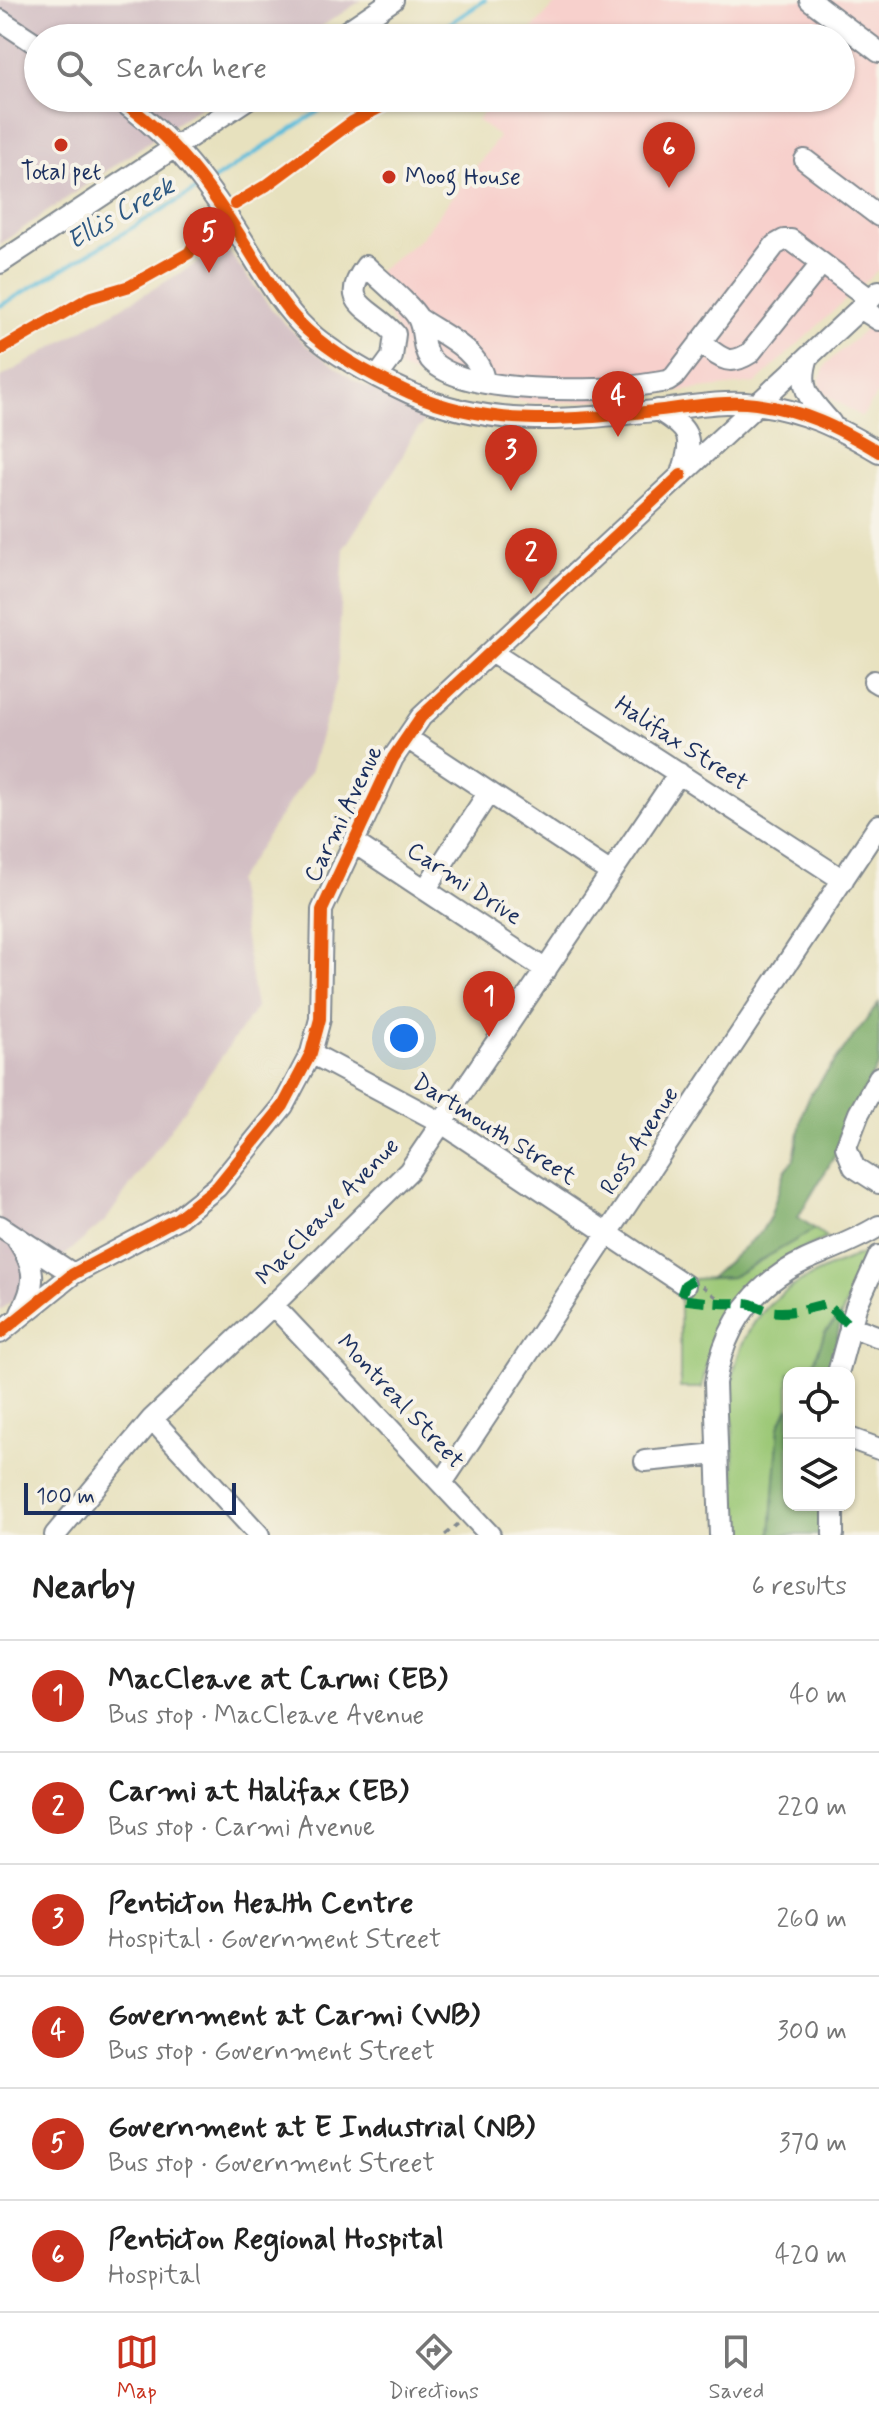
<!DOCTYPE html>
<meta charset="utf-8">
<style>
body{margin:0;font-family:Mynerve,sans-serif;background:#f6f6f6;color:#222}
.controls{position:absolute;right:24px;bottom:24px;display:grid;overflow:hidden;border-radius:16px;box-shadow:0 2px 6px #0004}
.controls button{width:72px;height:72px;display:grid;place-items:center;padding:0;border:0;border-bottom:2px solid #e0e0e0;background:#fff;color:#222;font:40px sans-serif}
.scale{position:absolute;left:24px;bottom:20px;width:212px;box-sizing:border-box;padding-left:8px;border:4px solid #1b2f5e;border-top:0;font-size:22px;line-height:28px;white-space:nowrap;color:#1b2f5e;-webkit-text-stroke:6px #f7f3e8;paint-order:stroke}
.you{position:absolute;left:404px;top:1038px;width:28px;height:28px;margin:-20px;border:6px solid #fff;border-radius:50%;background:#1a73e8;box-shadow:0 0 0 12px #1a73e833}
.badge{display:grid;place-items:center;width:52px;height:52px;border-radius:50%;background:#c8321e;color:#fff;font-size:26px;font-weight:700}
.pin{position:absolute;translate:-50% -66px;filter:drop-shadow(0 2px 4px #0008)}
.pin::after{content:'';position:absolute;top:42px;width:28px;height:24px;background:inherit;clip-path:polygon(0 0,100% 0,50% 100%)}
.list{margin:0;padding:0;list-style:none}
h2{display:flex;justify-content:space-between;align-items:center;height:104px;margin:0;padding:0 32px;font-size:34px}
h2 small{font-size:26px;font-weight:400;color:#767676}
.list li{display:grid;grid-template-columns:52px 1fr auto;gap:24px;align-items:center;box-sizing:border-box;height:112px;padding:0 32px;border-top:2px solid #e0e0e0}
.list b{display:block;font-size:30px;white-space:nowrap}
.list p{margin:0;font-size:26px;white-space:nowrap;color:#767676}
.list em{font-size:26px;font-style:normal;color:#767676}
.icon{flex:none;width:44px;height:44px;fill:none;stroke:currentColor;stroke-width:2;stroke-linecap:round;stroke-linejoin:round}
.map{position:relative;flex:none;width:879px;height:1535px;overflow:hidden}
.search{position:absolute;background:#fff;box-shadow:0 2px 6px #0004;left:24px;right:24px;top:24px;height:88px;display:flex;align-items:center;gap:20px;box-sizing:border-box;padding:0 28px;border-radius:44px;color:#767676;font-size:30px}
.sheet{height:776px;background:#fff}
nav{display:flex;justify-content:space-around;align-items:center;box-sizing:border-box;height:112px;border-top:2px solid #e0e0e0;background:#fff;font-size:22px;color:#767676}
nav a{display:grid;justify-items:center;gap:4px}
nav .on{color:#c8321e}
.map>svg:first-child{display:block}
.built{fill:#f7d0cc}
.industrial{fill:#d2bec3}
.green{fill:#9bc876;stroke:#5b7c6a;stroke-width:2}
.forest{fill:#7cac67;stroke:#4c6e62;stroke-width:2}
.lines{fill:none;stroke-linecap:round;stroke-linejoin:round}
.stream{stroke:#5cbcda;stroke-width:4}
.minor-casing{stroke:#81888e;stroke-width:24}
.path{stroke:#81888e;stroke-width:3;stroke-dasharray:6 6;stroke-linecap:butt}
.minor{stroke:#fff;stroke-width:20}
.quiet{stroke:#00873e;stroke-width:10;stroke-dasharray:20 10;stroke-linecap:butt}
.cycleway-casing{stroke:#f7f3e8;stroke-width:17}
.cycleway{stroke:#e8590c;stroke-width:12}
.poi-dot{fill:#c8321e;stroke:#f7f3e8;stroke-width:3}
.labels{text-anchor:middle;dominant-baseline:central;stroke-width:8;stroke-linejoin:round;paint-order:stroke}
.poi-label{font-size:24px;fill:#1b2f5e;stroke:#f7f3e8}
.street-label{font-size:24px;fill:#1b2f5e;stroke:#f7f3e8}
.water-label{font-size:26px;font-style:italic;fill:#2e5983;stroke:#f7f3e8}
</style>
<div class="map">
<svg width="879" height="1535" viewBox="0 0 879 1535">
<rect width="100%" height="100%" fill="#f7f3e8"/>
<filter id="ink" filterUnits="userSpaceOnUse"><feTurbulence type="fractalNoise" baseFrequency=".0125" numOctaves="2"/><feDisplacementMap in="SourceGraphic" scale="16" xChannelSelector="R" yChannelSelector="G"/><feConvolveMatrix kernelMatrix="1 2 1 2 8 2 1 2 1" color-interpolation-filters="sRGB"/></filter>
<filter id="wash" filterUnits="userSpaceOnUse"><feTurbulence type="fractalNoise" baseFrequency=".006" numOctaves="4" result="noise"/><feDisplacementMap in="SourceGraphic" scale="32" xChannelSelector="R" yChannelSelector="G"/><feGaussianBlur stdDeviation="1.8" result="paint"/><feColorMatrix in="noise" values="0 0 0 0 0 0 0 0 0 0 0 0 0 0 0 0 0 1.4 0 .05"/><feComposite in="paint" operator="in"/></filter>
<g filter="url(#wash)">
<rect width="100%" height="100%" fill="#e7e1be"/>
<path class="built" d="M 559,0 L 879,0 L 879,269 L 756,383 L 579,402 L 529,403 L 465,393 L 399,368 L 401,339 L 370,278 L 420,239 L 499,137 L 477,120 L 494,98 L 841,98 L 841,38 L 524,38 Z
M 872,324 L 879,329 L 879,391 L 862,417 L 826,395 L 820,386 L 820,378 L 827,363 Z"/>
<path class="industrial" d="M 0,0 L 362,0 L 304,38 L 38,38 L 38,98 L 213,98 L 0,244 Z
M 225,247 L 274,312 L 306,345 L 355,381 L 428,417 L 411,438 L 400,461 L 344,548 L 337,680 L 311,770 L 236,882 L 256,1008 L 106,1220 L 0,1311 L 0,378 Z"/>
<path class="green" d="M 815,1229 L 827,1238 C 751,1270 715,1303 702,1388 L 680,1388 L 680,1300 L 694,1279 L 732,1277 Z
M 864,1254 L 865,1257 L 842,1314 L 825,1332 L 813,1365 L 808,1373 L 789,1373 L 789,1405 L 779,1427 L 771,1535 L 737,1535 L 731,1390 C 738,1325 772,1292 830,1267 C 841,1263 852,1257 864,1254 Z"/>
<path class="forest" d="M 879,1003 L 879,1064 L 856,1104 L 837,1152 L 798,1217 L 815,1229 L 732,1277 L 710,1278 L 761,1232 L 770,1217 L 785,1171 L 794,1159 L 803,1111 L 810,1095 Z
M 842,1314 L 830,1373 L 808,1373 L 813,1365 L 825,1332 Z
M 789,1405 L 789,1505 L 822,1505 L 822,1535 L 771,1535 L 779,1427 Z"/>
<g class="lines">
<path class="stream" d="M 428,38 L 485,0
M 212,181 L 339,98
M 0,306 L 201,187"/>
</g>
</g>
<g filter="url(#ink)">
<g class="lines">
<g class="minor-casing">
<path id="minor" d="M 810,0 L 879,52
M 0,20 L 38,45
M 337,38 L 393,0
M 117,98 C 174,136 212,190 247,247 C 265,276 282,307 307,330 C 336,357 375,377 410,393 C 491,429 569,420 654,411 C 688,407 722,400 756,404 C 805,411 837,427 879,452
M 805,160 L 879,216
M 0,263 L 249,98
M 860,308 L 879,320
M 418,318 C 441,334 480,350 484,381
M 700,342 C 719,356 727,368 750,353 L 822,263
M 808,357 C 797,390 811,400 831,423
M 378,376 L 392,357 L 395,334 C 372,307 336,305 366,266 C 376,276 413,307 418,318 C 425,331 421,347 430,359 C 459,394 579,390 622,388
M 623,399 L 622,388 L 668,381 L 674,377 L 775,245 L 784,240 L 791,240 L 870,299
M 658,410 C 689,429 694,436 683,470
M 491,652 L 843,880
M 874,681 L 879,684
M 407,738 L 611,873
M 353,842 L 546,970
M 425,890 L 489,792
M 311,1053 L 442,1123 L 685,1285
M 879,1077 L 859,1113 L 846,1147 L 854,1167 L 879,1183
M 0,1226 L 73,1274
M 17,1239 C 36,1268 37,1282 21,1313
M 273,1305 L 490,1535
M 850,1326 L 879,1337
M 0,1333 L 73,1274 L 178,1218 L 217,1187 L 283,1106 L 311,1053 L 320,1019 L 322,910 L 393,758 L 421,717 L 879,291
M 838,1373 L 856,1307 L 879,1256
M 152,1419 L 259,1535
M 849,1438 L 879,1449
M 645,1461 L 717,1454
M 442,1483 L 879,825
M 55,1535 L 152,1419 L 273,1305 L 409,1171 L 679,773
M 720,1535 L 715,1383 C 724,1326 754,1284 806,1260 C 831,1249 857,1240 879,1226
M 833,1535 L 833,1505"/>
</g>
<path class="path" d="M 702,1286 L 728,1306
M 445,1535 L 458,1524"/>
<use href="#minor" class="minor"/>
<path class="quiet" d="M 693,1280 L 685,1285 L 680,1299 C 702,1302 722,1304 744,1303 C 753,1303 760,1309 769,1311 C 789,1314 806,1309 826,1304 L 850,1326"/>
<g class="cycleway-casing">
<path id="cycleway" d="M 117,98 C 174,136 212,190 247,247 C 265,276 282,307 307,330 C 336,357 375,377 410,393 C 491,429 569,420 654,411 C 688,407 722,400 756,404 C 805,411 837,427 879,452
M 235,204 L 267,185 L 352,122 L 398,98
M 0,350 L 89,298 L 130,286 L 189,253 C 197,242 196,230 204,220
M 0,1333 L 73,1274 L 178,1218 L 217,1187 L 283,1106 L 311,1053 L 320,1019 L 322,910 L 393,758 L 421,717 L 681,475"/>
</g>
<use href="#cycleway" class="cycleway"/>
</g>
</g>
<g class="poi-dot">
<circle cx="61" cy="145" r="8"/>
<circle cx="389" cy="177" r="8"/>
</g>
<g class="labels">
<g class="poi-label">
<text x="61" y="172">Total pet</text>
<text x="405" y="177" text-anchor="start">Moog House</text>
</g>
<g class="street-label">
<text transform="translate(681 744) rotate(33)">Halifax Street</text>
<text transform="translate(344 814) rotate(-64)">Carmi Avenue</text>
<text transform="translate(464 884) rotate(33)">Carmi Drive</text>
<text transform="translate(494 1130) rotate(32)">Dartmouth Street</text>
<text transform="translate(640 1141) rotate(-57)">Ross Avenue</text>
<text transform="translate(328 1212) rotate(-46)">MacCleave Avenue</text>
<text transform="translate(400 1402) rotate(47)">Montreal Street</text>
</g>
<g class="water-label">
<text transform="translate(121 214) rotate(-30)">Ellis Creek</text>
</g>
</g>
</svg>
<div class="controls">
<button><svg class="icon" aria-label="locate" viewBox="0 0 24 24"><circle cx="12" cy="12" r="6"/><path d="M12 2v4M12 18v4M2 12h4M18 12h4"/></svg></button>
<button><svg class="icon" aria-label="layers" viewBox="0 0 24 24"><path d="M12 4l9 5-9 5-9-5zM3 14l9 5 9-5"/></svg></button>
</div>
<div class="scale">100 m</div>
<div class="you"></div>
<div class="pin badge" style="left:489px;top:1037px">1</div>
<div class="pin badge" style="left:531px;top:594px">2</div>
<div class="pin badge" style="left:511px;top:491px">3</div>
<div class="pin badge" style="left:618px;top:437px">4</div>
<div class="pin badge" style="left:209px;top:273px">5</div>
<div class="pin badge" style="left:669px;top:188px">6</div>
<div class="search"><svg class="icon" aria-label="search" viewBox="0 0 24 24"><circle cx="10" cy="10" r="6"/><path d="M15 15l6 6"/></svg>Search here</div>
</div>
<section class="sheet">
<h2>Nearby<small>6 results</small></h2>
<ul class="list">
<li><span class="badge">1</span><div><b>MacCleave at Carmi (EB)</b><p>Bus stop · MacCleave Avenue</p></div><em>40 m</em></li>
<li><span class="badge">2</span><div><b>Carmi at Halifax (EB)</b><p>Bus stop · Carmi Avenue</p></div><em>220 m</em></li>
<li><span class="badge">3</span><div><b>Penticton Health Centre</b><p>Hospital · Government Street</p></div><em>260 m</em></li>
<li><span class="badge">4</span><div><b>Government at Carmi (WB)</b><p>Bus stop · Government Street</p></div><em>300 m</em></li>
<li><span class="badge">5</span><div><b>Government at E Industrial (NB)</b><p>Bus stop · Government Street</p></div><em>370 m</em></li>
<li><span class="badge">6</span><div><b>Penticton Regional Hospital</b><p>Hospital</p></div><em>420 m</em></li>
</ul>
</section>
<nav>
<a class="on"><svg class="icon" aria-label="map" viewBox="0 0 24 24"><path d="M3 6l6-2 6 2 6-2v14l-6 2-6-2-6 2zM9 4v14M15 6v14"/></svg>Map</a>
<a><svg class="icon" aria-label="directions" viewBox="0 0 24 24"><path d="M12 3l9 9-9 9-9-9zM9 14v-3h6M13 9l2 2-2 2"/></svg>Directions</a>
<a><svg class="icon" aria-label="saved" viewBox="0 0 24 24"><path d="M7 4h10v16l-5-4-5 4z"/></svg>Saved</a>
</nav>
